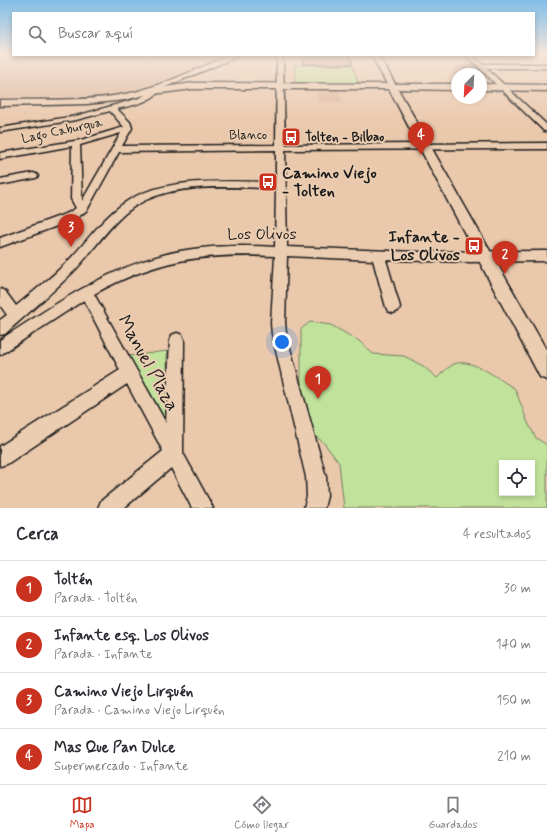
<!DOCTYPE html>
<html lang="es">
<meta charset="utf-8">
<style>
body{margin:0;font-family:Mynerve,sans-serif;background:#f2f2f3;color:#2b2b33}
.controls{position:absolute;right:12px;bottom:12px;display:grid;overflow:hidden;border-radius:0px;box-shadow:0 2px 6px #0003}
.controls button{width:36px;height:36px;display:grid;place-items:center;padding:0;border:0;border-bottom:1px solid #e1e1e2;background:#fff;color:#2b2b33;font:20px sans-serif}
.compass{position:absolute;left:451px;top:68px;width:36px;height:36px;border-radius:50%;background:#fff;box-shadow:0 2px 6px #0003;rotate:204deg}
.you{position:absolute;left:282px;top:342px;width:14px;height:14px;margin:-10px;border:3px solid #fff;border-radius:50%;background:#1a73e8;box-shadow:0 0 0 6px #1a73e833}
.badge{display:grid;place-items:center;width:26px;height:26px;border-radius:50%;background:#c8321e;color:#fff;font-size:13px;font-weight:700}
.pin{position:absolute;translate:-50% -33px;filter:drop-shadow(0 1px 2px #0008)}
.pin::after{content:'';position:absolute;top:21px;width:14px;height:12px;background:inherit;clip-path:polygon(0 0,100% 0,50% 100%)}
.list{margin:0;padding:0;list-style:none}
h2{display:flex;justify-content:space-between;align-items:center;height:52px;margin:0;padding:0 16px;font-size:17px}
h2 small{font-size:13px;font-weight:400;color:#7c7c81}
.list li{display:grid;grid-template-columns:26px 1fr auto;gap:12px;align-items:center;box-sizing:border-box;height:56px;padding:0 16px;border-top:1px solid #e1e1e2}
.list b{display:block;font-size:15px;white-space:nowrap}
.list p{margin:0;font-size:13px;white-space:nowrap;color:#7c7c81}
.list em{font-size:13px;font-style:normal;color:#7c7c81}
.icon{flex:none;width:22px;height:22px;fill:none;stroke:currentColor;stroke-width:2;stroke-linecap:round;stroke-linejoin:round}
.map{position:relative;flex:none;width:547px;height:508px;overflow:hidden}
.search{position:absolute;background:#fff;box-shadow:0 2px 6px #0003;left:12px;right:12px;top:12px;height:44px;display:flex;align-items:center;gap:10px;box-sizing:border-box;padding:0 14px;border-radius:0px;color:#7c7c81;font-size:15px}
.sheet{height:276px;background:#fff}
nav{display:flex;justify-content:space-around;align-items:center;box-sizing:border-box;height:56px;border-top:1px solid #e1e1e2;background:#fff;font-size:11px;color:#7c7c81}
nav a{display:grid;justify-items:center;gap:2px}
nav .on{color:#c8321e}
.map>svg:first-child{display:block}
.built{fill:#ddb99e}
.green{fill:#c1e29b;stroke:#6e7f5c;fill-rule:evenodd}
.building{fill:#cba088;stroke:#1c1c1c}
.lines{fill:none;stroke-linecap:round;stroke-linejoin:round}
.minor-casing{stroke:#1c1c1c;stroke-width:3}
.major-casing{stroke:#1c1c1c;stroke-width:3}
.minor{fill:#ebcdb1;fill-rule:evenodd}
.major{fill:#ebcdb1;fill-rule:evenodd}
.labels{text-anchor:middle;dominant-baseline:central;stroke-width:4;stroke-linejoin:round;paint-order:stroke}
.far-street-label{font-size:13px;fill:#1c1c1c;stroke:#ebcdb1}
.far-poi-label{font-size:13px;font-weight:bold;fill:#1c1c1c;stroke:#ebcdb1;text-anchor:start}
.poi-label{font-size:16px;font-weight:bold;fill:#1c1c1c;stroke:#ebcdb1;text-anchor:start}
.street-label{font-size:16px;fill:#1c1c1c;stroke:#ebcdb1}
.near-street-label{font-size:19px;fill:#1c1c1c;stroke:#ebcdb1}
</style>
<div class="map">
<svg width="547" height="508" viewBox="0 0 547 508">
<rect width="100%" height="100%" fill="#eac8ac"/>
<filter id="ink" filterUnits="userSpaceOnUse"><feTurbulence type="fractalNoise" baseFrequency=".025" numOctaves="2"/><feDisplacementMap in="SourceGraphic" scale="8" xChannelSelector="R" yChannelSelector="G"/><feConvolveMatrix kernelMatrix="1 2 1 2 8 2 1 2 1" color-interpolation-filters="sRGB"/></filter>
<g filter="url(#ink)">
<path class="built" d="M 19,55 L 229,55 L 152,87 L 119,96 L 0,98 L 0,57 Z
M 317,90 L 339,90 L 342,102 L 318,102 Z"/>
<path class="green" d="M 294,65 L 352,65 L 359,84 L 296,84 Z
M 310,322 L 331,325 L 359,341 L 373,354 L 404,356 L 423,366 L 437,378 C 442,373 448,367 454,364 C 472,357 500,380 515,389 L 528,423 L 536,438 L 547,445 L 547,508 L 344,508 L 339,463 L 324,443 L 304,427 L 301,407 L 301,329 ZM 502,463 L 532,463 L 532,493 L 502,493 Z
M 167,351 L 168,424 L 129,356 Z"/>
<path class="building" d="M 301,55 L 349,55 L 353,64 L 303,64 Z"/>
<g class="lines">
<g class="minor-casing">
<path id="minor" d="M 277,55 L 283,55 L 285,145 L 547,143 L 547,149 L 285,150 L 287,247 L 417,252 L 547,251 L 547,261 L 469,262 L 386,260 L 400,307 L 398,311 L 393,313 L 388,311 L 386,307 L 373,260 L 287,256 L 285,323 L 286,334 L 326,477 L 327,496 L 324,508 L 304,508 L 307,496 L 306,477 L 272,334 L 271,323 L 275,256 C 204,253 157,259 94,294 L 166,423 L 170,340 L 172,335 L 177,333 L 182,335 L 184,340 L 183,453 L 213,508 L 192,508 L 171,468 L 124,508 L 98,508 L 101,501 L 163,451 L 127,384 L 7,464 L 0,466 L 0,446 L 120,370 L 84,300 L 0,355 L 0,340 C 52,306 103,271 163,255 C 199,245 238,245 275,247 L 276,188 C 234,188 185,182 146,200 C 115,214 98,246 75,270 C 53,292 28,313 5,334 L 0,335 L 0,320 L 7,315 L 0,305 L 0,289 L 5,291 L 16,306 C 33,292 51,278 67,262 C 87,242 104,215 129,200 C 169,176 231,182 276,182 L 276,150 L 119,152 L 87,210 L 76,219 L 0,247 L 0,238 L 68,213 L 76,208 L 71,199 L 72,146 L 0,159 L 0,153 L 81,140 L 124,127 L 110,111 L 76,120 L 0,132 L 0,128 L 76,116 L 140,98 L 157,88 L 160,90 C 150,103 132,105 117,109 L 130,122 L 132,128 L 122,146 L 276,145 ZM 121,133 L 82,201 L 80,145 Z
M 466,55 L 472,55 L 482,64 L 547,64 L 547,68 L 486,68 L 547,125 L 547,131 L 544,131 Z
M 33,173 L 36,174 L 38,176 L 36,178 L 0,185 L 0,179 Z"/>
</g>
<g class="major-casing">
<path id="major" d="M 231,55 L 241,55 L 165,87 L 193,83 L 387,84 L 371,55 L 379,55 L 395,84 L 457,84 L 457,90 L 398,89 L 547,351 L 547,380 L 540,377 L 389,89 L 193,89 L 145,95 L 124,100 L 87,104 L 0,106 L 0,100 C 41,99 84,102 125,94 C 158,88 198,68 231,55 Z
M 481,84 L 547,85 L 547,91 L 481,90 Z"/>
</g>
<use href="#minor" class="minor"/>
<use href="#major" class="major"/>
</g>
</g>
<linearGradient id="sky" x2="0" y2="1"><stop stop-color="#81bee9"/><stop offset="0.43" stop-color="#f6e6da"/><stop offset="1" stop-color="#f6e6da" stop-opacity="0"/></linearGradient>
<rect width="547" height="125" fill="url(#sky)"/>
<defs>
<g id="bus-square" transform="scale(1)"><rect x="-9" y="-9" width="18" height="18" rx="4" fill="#c8321e" stroke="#ebcdb1"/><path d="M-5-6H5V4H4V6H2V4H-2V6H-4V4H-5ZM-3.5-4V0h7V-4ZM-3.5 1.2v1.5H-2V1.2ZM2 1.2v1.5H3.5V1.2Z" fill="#fff"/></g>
</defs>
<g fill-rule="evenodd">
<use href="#bus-square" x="291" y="137"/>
<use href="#bus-square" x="268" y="182"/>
<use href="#bus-square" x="474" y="246"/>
</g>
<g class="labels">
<g class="far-street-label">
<text transform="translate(62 131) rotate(-12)">Lago Caburgua</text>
<text x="248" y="135">Blanco</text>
</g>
<g class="far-poi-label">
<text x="305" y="137">Tolten - Bilbao</text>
</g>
<g class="poi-label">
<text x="282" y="173">Camino Viejo<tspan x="282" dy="18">- Tolten</tspan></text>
<text x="460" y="237" text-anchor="end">Infante -<tspan x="460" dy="18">Los Olivos</tspan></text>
</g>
<g class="street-label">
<text x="262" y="234">Los Olivos</text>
</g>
<g class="near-street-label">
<text transform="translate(148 363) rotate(61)">Manuel Plaza</text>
</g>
</g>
</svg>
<div class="controls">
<button><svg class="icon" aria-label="locate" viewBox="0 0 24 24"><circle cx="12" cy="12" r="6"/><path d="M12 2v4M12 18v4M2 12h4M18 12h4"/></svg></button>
</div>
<svg class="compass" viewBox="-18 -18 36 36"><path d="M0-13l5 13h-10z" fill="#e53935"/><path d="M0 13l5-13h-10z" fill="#7c7c81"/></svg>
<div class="you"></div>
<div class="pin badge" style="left:318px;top:399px">1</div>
<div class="pin badge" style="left:505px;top:274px">2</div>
<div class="pin badge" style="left:71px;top:247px">3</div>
<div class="pin badge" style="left:421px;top:155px">4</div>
<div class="search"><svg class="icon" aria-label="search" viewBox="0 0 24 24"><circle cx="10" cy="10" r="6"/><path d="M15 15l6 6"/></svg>Buscar aquí</div>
</div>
<section class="sheet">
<h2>Cerca<small>4 resultados</small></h2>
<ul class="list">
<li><span class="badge">1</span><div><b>Toltén</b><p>Parada · Toltén</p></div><em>30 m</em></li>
<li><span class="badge">2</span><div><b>Infante esq. Los Olivos</b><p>Parada · Infante</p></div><em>140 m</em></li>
<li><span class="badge">3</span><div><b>Camino Viejo Lirquén</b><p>Parada · Camino Viejo Lirquén</p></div><em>150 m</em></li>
<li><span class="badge">4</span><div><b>Mas Que Pan Dulce</b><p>Supermercado · Infante</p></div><em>210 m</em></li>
</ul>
</section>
<nav>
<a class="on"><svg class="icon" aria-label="map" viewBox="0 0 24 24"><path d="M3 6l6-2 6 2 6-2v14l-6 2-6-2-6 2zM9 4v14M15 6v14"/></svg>Mapa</a>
<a><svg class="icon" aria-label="directions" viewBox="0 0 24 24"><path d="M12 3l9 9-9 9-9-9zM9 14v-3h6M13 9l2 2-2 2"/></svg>Cómo llegar</a>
<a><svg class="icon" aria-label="saved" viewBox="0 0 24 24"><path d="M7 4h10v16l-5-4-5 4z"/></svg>Guardados</a>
</nav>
